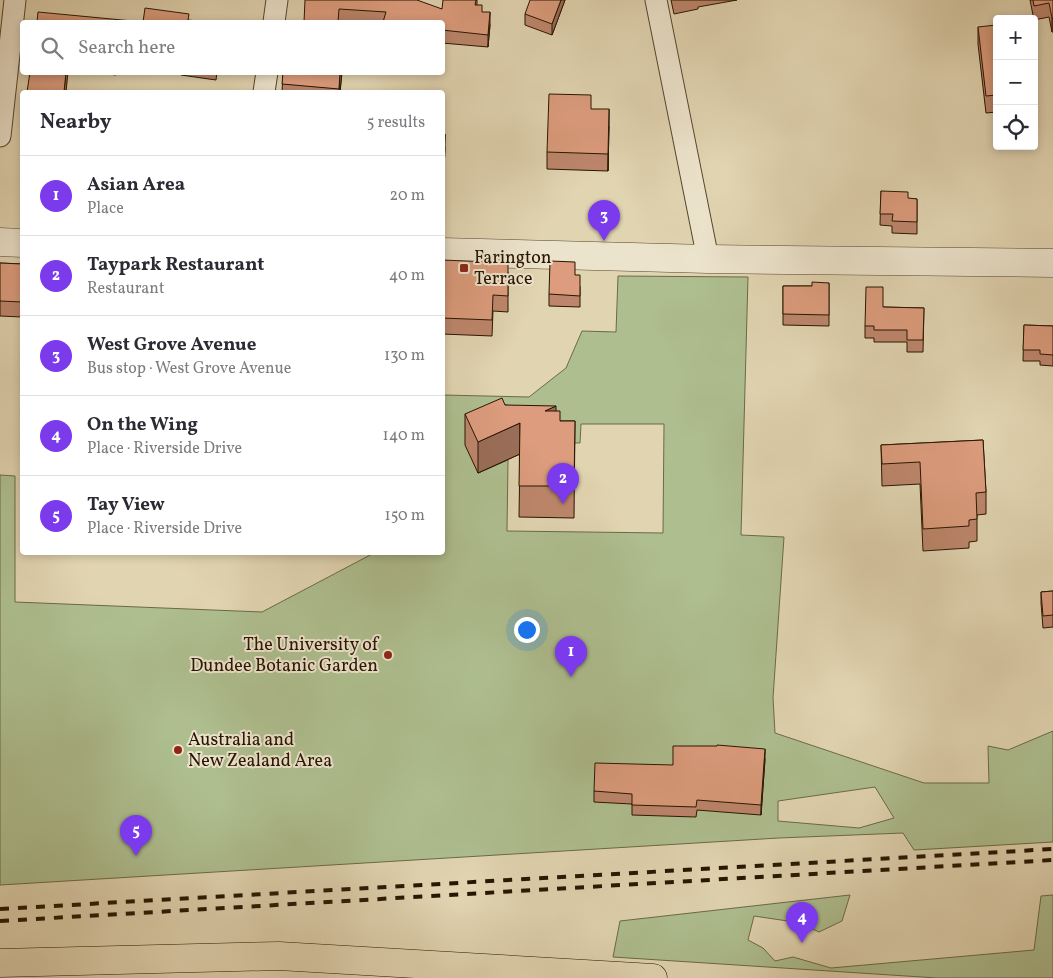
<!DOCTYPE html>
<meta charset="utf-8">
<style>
body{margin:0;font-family:Vollkorn,serif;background:#f7f7f7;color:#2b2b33}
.controls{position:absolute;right:15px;top:15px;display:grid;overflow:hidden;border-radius:5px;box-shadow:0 2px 8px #0003}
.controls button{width:45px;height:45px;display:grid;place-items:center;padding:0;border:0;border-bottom:1px solid #e1e1e2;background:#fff;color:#2b2b33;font:25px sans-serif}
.you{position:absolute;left:526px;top:629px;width:18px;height:18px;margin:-12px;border:4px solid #fff;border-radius:50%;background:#1a73e8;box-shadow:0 0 0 8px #1a73e833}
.badge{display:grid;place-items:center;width:32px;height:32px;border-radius:50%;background:#7c3aed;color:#fff;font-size:16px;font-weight:700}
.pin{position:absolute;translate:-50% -41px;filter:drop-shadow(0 1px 2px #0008)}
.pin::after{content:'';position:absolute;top:26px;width:18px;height:15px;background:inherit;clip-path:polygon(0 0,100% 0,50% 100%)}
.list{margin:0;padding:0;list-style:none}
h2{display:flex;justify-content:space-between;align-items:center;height:65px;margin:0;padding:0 20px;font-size:21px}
h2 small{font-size:16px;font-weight:400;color:#7c7c81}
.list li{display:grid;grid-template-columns:32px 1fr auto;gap:15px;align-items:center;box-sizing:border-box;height:80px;padding:0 20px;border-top:1px solid #e1e1e2}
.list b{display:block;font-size:19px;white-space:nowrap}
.list p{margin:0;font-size:16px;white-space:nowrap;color:#7c7c81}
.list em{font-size:16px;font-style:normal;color:#7c7c81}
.icon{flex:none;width:28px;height:28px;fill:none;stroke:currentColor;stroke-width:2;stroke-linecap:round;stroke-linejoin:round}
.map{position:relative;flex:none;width:1053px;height:978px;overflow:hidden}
.search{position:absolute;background:#fff;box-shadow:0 2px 8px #0003;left:20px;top:20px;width:425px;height:55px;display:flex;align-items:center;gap:12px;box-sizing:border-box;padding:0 18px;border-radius:5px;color:#7c7c81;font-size:19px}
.panel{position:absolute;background:#fff;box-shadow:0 2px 8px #0003;left:20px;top:90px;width:425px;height:465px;border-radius:5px}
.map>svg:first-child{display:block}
.green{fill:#aebe8f;stroke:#6a6a48;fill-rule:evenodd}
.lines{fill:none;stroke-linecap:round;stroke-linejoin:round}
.minor-casing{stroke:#56452c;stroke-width:23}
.tertiary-casing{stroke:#56452c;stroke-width:29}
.primary-casing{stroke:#271500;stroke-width:29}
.minor{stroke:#ece3cc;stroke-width:21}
.tertiary{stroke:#ece3cc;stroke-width:28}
.primary{stroke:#e1d4b1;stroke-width:28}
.rail{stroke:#271500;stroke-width:4;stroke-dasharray:9 9;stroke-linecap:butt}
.wall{fill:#bd866c;stroke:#271500}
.shaded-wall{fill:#9a6d58;stroke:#271500}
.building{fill:#dc9c7d;stroke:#271500}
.poi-dot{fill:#8f2418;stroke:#ece3cc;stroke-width:2}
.labels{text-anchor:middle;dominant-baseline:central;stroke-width:4;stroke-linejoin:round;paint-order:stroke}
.poi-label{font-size:18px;fill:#271500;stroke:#ece3cc;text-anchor:start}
</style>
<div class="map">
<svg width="1053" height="978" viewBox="0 0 1053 978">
<rect width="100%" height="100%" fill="#e1d4b1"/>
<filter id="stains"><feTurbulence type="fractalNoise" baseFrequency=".004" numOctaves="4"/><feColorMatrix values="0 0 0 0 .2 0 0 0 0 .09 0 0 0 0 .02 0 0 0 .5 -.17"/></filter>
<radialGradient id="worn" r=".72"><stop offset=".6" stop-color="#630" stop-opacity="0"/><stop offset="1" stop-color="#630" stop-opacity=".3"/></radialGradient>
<path class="green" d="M 618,276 L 748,277 L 741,535 L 784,537 L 773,698 L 775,733 L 924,783 L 989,783 L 988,746 L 1008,750 L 1053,731 L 1053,842 L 914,850 L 903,833 L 779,838 L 0,885 L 0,475 L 15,476 L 15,602 L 262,612 L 374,553 L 442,552 L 443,395 L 529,397 L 566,368 L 582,331 L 616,332 ZM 581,424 L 664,424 L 663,533 L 507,531 L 508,460 L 478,473 L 539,442 L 580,443 ZM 875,787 L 894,818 L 859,828 L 778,821 L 778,801 Z
M 850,895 L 842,921 L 819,932 L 801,923 L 754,916 L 748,940 L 763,948 L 775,961 L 793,957 L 831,968 L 1034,950 L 1041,896 L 1053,895 L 1053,978 L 937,978 L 613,957 L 620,921 Z"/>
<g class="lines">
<g class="minor-casing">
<path id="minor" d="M 656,0 L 708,259
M 274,22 L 277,0
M 264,92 L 267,72
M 0,136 L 15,0"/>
</g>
<g class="tertiary-casing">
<path id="tertiary" d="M 0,242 L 22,243
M 442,252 L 708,259 L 1053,263"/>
</g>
<g class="primary-casing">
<path id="primary" d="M 0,963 L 279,956 L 653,978"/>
</g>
<use href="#minor" class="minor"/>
<use href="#tertiary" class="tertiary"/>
<use href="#primary" class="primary"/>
<path class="rail" d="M 0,909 L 1053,849
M 0,921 L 1053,860"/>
</g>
<path class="wall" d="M 305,0 L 442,9 L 477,0 L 477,5 L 482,12 L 490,25 L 488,47 L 442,43 L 442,22 L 339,22 Z
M 565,0 L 552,35 L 525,25 L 525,14 Z
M 671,0 L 737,0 L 698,7 L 698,9 L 674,14 Z
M 1030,0 L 1053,0 L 1052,32 L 1049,17 L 1034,20 Z
M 978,27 L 997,35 L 997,112 L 986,113 L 978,44 Z
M 1034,71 L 1036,91 L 1036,108 L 1034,108 Z
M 92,72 L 117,72 L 116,75 Z
M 181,72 L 217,72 L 216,80 L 181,75 Z
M 283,72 L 342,72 L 340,92 L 282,92 Z
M 591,109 L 609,126 L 608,171 L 547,169 L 547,152 Z
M 442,134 L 445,148 L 443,191 L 442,191 Z
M 881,191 L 908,199 L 917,199 L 917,234 L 892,233 L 892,226 L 880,225 Z
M 442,260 L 508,272 L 508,312 L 493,311 L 492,336 L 442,334 Z
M 0,263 L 22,264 L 22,317 L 0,316 Z
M 575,275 L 580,287 L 580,307 L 549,306 L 549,294 Z
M 829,283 L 829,326 L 783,325 L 783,286 L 812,286 Z
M 883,307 L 924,308 L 923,352 L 907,352 L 907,342 L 874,342 L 874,338 L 865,338 L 865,326 Z
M 1024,325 L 1053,326 L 1053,366 L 1040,365 L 1040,361 L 1023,361 Z
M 505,405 L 556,411 L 560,421 L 575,421 L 574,518 L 519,517 L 520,454 L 478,473 L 465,445 L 465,414 Z
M 983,440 L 986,492 L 986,514 L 977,515 L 977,541 L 969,542 L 969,548 L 923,551 L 920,484 L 882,486 L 881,445 Z
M 1053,591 L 1053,627 L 1043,628 L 1041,603 L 1041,592 Z
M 765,759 L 761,815 L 697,810 L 696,817 L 632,815 L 632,804 L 594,802 L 594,791 Z"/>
<path class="shaded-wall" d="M 561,0 L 565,0 L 552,35 L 552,24 Z
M 490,12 L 490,25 L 488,47 L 488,35 Z
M 1052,18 L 1053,18 L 1053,32 L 1052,32 Z
M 66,72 L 68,72 L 66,92 L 64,92 Z
M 340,72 L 342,72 L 340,92 L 339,92 Z
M 609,109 L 609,126 L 608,171 L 608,154 Z
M 445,134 L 445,148 L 443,191 L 443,177 Z
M 556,406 L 556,437 L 545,411 Z
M 520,423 L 520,454 L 478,473 L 478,442 Z
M 765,749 L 765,759 L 761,815 L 761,805 Z"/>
<path class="building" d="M 305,0 L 417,0 L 442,9 L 443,0 L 476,0 L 475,5 L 482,5 L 482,12 L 490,12 L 488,35 L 442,30 L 442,22 L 383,22 L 386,12 L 339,9 L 338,22 L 304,22 Z
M 530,0 L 561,0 L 552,24 L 525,14 Z
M 1033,0 L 1053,0 L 1053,18 L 1052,18 L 1049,3 L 1034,6 Z
M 145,8 L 189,14 L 188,20 L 205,22 L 37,22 L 38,12 L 143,22 Z
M 996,25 L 997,35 L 997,95 L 986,96 L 978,27 Z
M 1034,71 L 1036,91 L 1034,91 Z
M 30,72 L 66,72 L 64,92 L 27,92 Z
M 283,72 L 340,72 L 339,89 L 282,84 Z
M 549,94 L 591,95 L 591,109 L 609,109 L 608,154 L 547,152 Z
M 442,134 L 445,134 L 443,177 L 442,177 Z
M 881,191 L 908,192 L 908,198 L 917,199 L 917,222 L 892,221 L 893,214 L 880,214 Z
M 491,256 L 508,256 L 508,296 L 493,295 L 492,320 L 442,318 L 442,260 L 491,262 Z
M 550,261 L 575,262 L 575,275 L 580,275 L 580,296 L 549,294 Z
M 0,263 L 22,264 L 22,302 L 0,301 Z
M 812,282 L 829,283 L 829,315 L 783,314 L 783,286 L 812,286 Z
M 866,287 L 883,287 L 883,307 L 924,308 L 923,340 L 907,340 L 907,330 L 874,330 L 874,326 L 865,326 Z
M 1024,325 L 1053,326 L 1053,355 L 1040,354 L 1040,350 L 1023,350 Z
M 502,398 L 505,405 L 556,406 L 545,411 L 560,411 L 560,421 L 575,421 L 574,486 L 519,486 L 520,423 L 478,442 L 465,414 Z
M 983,440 L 986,492 L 976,493 L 977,519 L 969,520 L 969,526 L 923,529 L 920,462 L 882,464 L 881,445 Z
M 1053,591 L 1053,615 L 1043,616 L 1041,592 Z
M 717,745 L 765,749 L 761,805 L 697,800 L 696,807 L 632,805 L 632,794 L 594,791 L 595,763 L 673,765 L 673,746 L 717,746 Z"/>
<g class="poi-dot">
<rect x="459" y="263" width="10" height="10" rx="2.5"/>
<circle cx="388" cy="655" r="5"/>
<circle cx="178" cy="750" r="5"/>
</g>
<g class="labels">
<g class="poi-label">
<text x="474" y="258">Farington<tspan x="474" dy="21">Terrace</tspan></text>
<text x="378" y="645" text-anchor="end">The University of<tspan x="378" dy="21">Dundee Botanic Garden</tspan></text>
<text x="188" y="740">Australia and<tspan x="188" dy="21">New Zealand Area</tspan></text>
</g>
</g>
<rect width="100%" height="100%" filter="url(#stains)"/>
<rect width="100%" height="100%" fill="url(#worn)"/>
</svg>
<div class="controls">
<button>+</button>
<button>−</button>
<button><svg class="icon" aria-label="locate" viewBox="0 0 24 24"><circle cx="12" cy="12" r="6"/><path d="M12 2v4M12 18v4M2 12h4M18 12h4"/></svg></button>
</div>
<div class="you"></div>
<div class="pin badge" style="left:571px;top:677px">1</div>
<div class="pin badge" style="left:563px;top:504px">2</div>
<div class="pin badge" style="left:604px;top:241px">3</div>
<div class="pin badge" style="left:802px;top:943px">4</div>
<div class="pin badge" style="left:136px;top:856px">5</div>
<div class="search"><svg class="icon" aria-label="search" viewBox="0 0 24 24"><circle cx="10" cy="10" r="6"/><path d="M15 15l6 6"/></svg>Search here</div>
<section class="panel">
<h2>Nearby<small>5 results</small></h2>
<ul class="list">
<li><span class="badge">1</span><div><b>Asian Area</b><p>Place</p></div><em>20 m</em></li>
<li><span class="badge">2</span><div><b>Taypark Restaurant</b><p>Restaurant</p></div><em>40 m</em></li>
<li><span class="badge">3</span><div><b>West Grove Avenue</b><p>Bus stop · West Grove Avenue</p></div><em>130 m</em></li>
<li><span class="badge">4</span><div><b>On the Wing</b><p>Place · Riverside Drive</p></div><em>140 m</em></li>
<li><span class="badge">5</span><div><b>Tay View</b><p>Place · Riverside Drive</p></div><em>150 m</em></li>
</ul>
</section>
</div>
